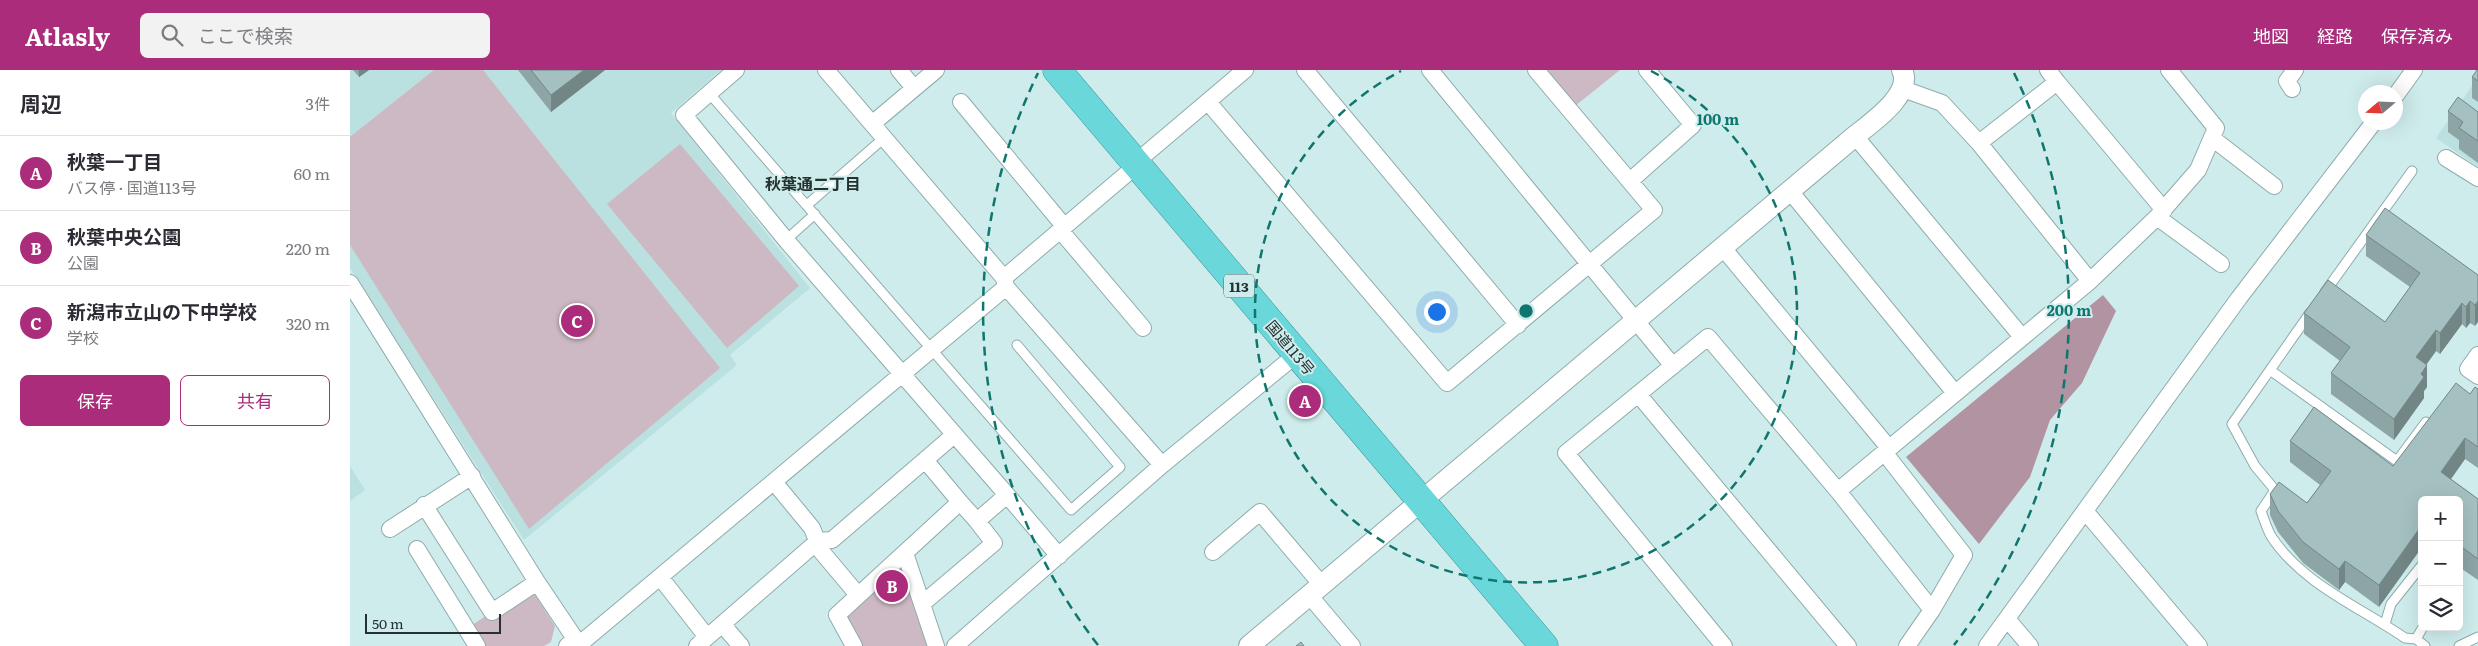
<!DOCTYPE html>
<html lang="ja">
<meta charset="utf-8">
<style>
body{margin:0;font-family:Literata,"Noto Sans JP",serif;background:#f2f2f3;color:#2b2b33}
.controls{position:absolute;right:15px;bottom:15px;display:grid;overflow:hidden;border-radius:8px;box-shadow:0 5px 20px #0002}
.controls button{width:45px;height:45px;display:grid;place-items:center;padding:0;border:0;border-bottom:1px solid #e1e1e2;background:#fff;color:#2b2b33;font:25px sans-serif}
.compass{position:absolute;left:2008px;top:15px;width:45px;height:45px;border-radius:50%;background:#fff;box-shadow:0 5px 20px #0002;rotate:251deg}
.scale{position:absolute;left:15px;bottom:12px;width:136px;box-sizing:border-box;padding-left:5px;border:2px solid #253030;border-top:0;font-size:14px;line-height:18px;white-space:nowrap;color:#253030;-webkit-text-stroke:4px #cfecec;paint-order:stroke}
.you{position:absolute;left:1086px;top:241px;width:18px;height:18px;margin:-12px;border:4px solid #fff;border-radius:50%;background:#1a73e8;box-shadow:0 0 0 8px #1a73e833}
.badge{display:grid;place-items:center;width:32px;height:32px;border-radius:50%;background:#aa2c7b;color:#fff;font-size:16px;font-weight:700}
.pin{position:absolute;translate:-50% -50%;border:2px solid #fff;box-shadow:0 1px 5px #0006}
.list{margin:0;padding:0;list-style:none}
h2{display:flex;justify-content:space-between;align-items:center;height:65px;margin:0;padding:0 20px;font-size:21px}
h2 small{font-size:16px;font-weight:400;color:#7c7c81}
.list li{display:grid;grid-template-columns:32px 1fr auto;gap:15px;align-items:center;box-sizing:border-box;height:75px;padding:0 20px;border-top:1px solid #e1e1e2}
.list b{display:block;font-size:19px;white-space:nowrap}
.list p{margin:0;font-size:16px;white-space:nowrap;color:#7c7c81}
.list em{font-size:16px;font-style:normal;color:#7c7c81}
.actions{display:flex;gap:10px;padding:15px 20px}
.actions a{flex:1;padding:11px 0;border:1px solid #aa2c7b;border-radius:8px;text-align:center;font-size:18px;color:#aa2c7b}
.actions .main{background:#aa2c7b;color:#fff}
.icon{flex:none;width:28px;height:28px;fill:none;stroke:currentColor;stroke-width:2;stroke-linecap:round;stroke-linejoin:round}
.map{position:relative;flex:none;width:2128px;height:576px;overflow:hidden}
header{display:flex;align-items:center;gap:30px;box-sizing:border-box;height:70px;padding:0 25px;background:#aa2c7b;color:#fff}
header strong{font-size:24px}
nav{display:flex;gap:28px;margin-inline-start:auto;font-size:18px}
.search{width:350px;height:45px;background:#f2f2f3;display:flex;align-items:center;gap:12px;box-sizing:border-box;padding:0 18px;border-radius:8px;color:#7c7c81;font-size:19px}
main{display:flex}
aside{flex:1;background:#fff}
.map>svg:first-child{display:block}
.built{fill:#bae0e0}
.green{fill:#cdb9c3}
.water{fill:#b193a2}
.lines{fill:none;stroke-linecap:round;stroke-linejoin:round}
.service-casing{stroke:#8fabab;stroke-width:11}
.minor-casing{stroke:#8fabab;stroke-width:18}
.tertiary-casing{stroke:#8fabab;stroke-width:22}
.trunk-casing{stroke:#3a9799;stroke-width:29}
.service{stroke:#fff;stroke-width:9}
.minor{stroke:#fff;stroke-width:16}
.tertiary{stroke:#fff;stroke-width:20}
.trunk{stroke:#6ad8da;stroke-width:28}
.wall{fill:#8da5a5}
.shaded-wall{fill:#738686}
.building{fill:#a4c0c0;stroke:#738686}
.ring{fill:none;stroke:#0f766e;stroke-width:2.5;stroke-dasharray:9 6}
.labels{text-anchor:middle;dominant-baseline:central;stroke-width:4;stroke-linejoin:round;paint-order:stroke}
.shield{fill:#cfecec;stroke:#586868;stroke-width:1}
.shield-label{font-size:14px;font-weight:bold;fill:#253030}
.street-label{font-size:15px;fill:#253030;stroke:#cfecec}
.neighbourhood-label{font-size:16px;font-weight:bold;fill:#253030;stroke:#cfecec}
.centre{fill:#0f766e;stroke:#cfecec;stroke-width:2.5}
.ring-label{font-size:15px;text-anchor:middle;font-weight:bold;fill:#0f766e;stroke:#cfecec;stroke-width:4;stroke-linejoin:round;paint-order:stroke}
</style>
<header>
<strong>Atlasly</strong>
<div class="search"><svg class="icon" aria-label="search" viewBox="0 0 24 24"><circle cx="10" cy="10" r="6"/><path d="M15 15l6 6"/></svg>ここで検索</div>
<nav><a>地図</a><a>経路</a><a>保存済み</a></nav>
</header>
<main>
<aside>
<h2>周辺<small>3件</small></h2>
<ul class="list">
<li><span class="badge">A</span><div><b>秋葉一丁目</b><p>バス停 · 国道113号</p></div><em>60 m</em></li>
<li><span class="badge">B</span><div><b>秋葉中央公園</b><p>公園</p></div><em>220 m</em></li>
<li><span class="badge">C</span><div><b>新潟市立山の下中学校</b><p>学校</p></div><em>320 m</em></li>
</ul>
<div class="actions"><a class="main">保存</a><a>共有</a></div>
</aside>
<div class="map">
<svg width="2128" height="576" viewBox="0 0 2128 576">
<rect width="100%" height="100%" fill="#cfecec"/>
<path class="built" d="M 0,0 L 371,0 L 321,43 L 460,218 L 380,285 L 387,295 L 174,470 L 0,198 Z
M 2128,7 L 2128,97 L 2086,68 Z
M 0,396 L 15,420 L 0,431 Z"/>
<path class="green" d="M 84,0 L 133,0 L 370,298 L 179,459 L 0,175 L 0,67 Z
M 1186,0 L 1270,0 L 1220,40 Z
M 330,74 L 449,216 L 377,278 L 257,134 Z
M 554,487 L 583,576 L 497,576 L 486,546 Z
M 180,517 L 205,556 L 201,572 L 194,576 L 131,576 L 119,557 Z"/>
<path class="water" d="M 1753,225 L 1766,241 L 1732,313 L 1700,350 L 1680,407 L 1629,474 L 1556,387 Z"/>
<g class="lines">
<g class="service-casing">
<path id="service" d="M 359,23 L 721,440 L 770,397 L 667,275
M 457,135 L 534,68
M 436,170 L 465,144
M 1975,222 L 2062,101
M 1960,243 L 1882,354 L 1905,396 L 1925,420 L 1911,441 C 1914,449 1917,459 1921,466 C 1952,514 2010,537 2055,568 L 2066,569 L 2075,576
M 1920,300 L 2047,391 L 2076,352
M 2035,554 L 2041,534 L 2072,495
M 2066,569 L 2073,557
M 2109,576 L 2128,567"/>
</g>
<g class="minor-casing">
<path id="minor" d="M 386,0 L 334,45 L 436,170 L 657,425
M 476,0 L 654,208
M 549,0 L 564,18
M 955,0 L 1168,255
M 1080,0 L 1323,296
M 1707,12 L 1814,140
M 1553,19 L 1592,33 L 1629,73 L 1707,12 L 1698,0
M 1942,19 L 1937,11 L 1945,0
M 2046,25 L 2064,0
M 611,32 L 714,156
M 858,32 L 1097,313 L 1304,140 L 1186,0
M 522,54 L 586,0
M 1505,66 L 1672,267
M 1862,68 L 1924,116
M 1629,73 L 1740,211
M 2096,88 L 2128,108
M 785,93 L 895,0
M 1280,111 L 1343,55 L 1297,0
M 1440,121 L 1605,323
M 1807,147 L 1871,194
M 710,160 L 793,258
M 1373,178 L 1539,378
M 0,213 L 187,512 L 226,570 L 217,576
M 656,217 L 654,208 L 787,95
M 2128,285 L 2118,299 L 2128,306
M 1288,324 L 1498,576
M 1534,382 L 1614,485 L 1582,540
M 575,390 L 610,432
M 424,412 L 462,458 L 471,481 L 508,525
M 1488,421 L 1740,211 L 1807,147 L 1848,100 L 1866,58 L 1819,0
M 74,435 L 142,542 L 187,512
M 1735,441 L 1849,576
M 40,459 L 122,406
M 67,479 L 127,576
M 863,482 L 910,442 L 972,515
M 555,483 L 572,534
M 310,507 L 357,567
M 959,525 L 1002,576
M 1657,549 L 1680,576
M 372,554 L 391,576
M 231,573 L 656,217 L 812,395 L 947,284
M 347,576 L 468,471 L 482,470 L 604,365
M 504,576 L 487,545 L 610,432 L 627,451 L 657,425 L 709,486
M 586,576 L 572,534 L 644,473 L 627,451
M 605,576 L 812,395
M 1374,576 L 1216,383 L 1358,267 L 1488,421 L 1582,540 L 1557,576
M 1637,576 L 1889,228 L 2024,52"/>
</g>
<g class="tertiary-casing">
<path id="tertiary" d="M 899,576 L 1505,66 C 1521,53 1564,24 1552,0"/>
</g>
<g class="trunk-casing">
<path id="trunk" d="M 707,0 L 1194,576"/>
</g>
<use href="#service" class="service"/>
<use href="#minor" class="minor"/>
<use href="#tertiary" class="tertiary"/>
<use href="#trunk" class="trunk"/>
</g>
<path class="wall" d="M 3,0 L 19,0 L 9,7 Z
M 168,0 L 255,0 L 201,42 Z
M 2128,0 L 2128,32 L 2122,28 L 2122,7 Z
M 2098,41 L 2128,42 L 2128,93 L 2109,79 L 2109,70 L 2098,62 Z
M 2016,165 L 2128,205 L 2125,256 L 2120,253 L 2116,258 L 2112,254 L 2090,284 L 2086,281 L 2076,295 L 2077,317 L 2074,321 L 2074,328 L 2044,370 L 1981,324 L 1981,303 L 1990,291 L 1954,264 L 1954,243 L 2035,252 L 2060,217 L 2016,186 Z
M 2128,319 L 2128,398 L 2115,389 L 2101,409 L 2128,429 L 2128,510 L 2109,497 L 2109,430 L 2072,430 L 2072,477 L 2029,537 L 1995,512 L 1989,520 L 1953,493 L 1928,462 L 1920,445 L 1920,424 L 1957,433 L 1970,415 L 1940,392 L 1940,371 L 2043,396 L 2120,324 Z"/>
<path class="shaded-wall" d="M 9,0 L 19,0 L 9,7 Z
M 234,0 L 255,0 L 201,42 L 201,25 Z
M 2120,231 L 2120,253 L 2116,258 L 2116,237 Z
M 2128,231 L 2128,252 L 2125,256 L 2125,235 Z
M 2112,233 L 2112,254 L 2090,284 L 2090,263 Z
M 2086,260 L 2086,281 L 2066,309 L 2066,287 Z
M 2077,295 L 2077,317 L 2074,321 L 2074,328 L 2044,370 L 2044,349 Z
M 2115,368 L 2115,389 L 2091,423 L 2091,402 Z
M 2072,455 L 2072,477 L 2029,537 L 2029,515 Z
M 1995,491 L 1995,512 L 1989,520 L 1989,499 Z"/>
<path class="building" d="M 181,0 L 234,0 L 201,25 Z
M 2127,0 L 2128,0 L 2128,11 L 2122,7 Z
M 2108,27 L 2128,42 L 2128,71 L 2109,58 L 2113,52 L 2098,41 Z
M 2035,138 L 2128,205 L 2128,231 L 2125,235 L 2120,231 L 2116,237 L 2112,233 L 2090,263 L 2086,260 L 2066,287 L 2077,295 L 2071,304 L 2074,307 L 2044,349 L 1981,303 L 2000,277 L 1954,243 L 1978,210 L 2035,252 L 2070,203 L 2016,165 Z
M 2106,313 L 2120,324 L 2125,317 L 2128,319 L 2128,377 L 2115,368 L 2091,402 L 2128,429 L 2128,489 L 2109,475 L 2109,430 L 2072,430 L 2072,455 L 2029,515 L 1995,491 L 1989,499 L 1953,472 L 1928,441 L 1920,424 L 1929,412 L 1957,433 L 1981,401 L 1940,371 L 1964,337 L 2043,396 Z
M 951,572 L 954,576 L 946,576 Z"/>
<g class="ring">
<path d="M1301 1A271 271 0 1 1 1051 1"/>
<path d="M748 575A543 543 0 0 1 688 3M1664 3A543 543 0 0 1 1604 575"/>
</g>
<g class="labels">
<rect class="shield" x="874" y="204.5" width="30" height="23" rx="4"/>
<g class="shield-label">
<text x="889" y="216">113</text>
</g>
<g class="street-label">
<text transform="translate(941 277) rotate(50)">国道113号</text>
</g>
<g class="neighbourhood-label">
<text x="463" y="113">秋葉通二丁目</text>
</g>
</g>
<circle cx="1176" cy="241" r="8" class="centre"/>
<g class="ring-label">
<text x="1368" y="55">100 m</text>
<text x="1719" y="246">200 m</text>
</g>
</svg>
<div class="controls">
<button>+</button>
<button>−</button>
<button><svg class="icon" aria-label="layers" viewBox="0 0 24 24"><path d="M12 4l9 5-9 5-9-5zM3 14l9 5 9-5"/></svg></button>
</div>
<svg class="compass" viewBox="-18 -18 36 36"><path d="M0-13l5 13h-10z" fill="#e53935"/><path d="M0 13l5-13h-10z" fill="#7c7c81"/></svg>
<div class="scale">50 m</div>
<div class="you"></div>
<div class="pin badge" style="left:955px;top:331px">A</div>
<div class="pin badge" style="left:542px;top:516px">B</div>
<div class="pin badge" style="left:227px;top:251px">C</div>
</div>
</main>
